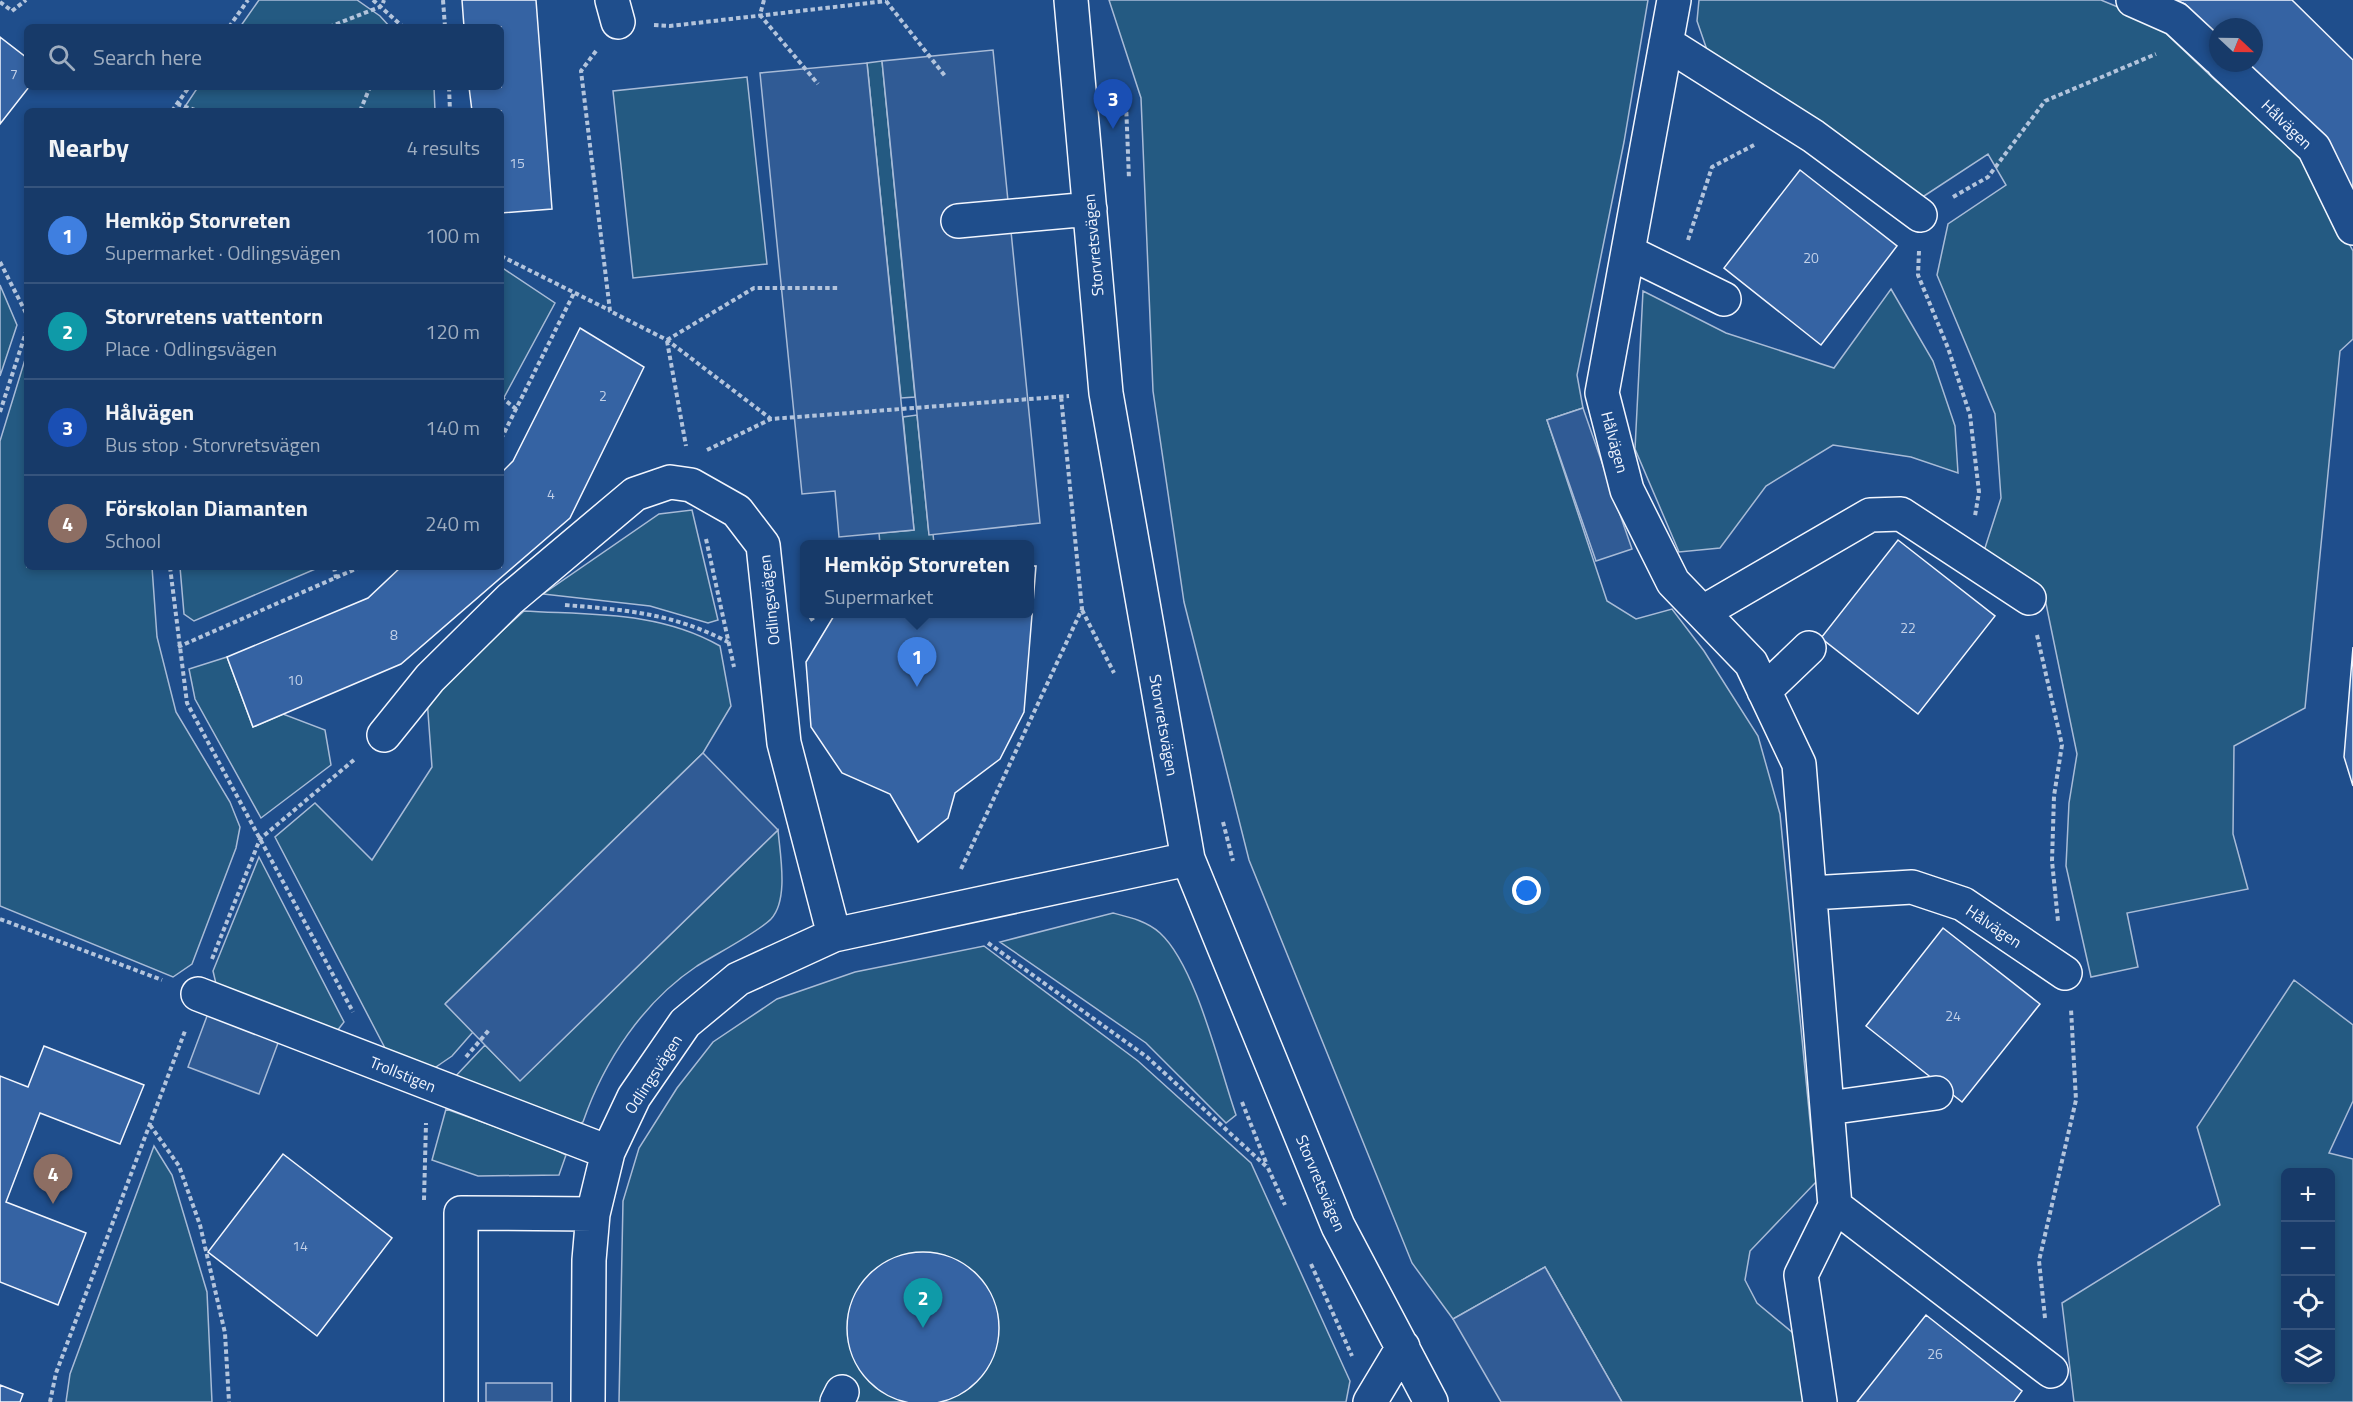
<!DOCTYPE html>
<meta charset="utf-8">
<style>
body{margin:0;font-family:"Titillium Web",sans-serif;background:#244571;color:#f1f3f6}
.controls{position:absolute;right:18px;bottom:18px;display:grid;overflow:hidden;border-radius:9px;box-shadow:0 3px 9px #0003}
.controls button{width:54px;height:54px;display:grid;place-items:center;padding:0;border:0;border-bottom:2px solid #36547d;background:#173a69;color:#f1f3f6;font:30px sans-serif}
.compass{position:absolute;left:2209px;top:18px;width:54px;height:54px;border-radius:50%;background:#173a69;box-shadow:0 3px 9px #0003;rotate:112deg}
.you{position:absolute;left:1527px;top:891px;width:21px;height:21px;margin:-15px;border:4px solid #fff;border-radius:50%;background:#1a73e8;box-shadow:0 0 0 9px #1a73e833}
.badge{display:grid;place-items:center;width:39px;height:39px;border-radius:50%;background:#8c9099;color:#fff;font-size:20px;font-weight:700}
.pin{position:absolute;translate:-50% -50px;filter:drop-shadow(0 2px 3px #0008)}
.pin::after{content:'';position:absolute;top:32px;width:21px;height:18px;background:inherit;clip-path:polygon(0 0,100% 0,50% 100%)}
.popup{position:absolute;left:800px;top:540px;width:234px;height:78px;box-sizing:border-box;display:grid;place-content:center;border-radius:9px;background:#173a69;filter:drop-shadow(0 2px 4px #0005);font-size:20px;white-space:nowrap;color:#9eadc0}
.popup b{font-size:22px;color:#f1f3f6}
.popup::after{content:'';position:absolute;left:50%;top:100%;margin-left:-12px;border:12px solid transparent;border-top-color:#173a69}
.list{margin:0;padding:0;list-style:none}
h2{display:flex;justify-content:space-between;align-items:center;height:78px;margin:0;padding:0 24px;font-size:26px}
h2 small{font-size:20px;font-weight:400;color:#9eadc0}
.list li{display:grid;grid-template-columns:39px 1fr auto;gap:18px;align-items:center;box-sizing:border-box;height:96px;padding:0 24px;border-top:2px solid #36547d}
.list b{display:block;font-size:22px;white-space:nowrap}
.list p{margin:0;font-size:20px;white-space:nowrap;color:#9eadc0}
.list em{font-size:20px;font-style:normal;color:#9eadc0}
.icon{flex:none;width:33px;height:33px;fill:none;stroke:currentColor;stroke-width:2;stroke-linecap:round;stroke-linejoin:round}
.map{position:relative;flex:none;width:2353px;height:1402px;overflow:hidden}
.search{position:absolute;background:#173a69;box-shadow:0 3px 9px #0003;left:24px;top:24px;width:480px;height:66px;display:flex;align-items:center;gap:15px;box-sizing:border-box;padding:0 21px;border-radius:9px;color:#9eadc0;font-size:22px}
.panel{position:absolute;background:#173a69;box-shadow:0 3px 9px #0003;left:24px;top:108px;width:480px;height:462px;border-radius:9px}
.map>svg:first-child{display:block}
.green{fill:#245a82;stroke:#a8bbd7;stroke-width:1.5;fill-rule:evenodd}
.parking{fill:#305b95;stroke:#a8bbd7;stroke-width:1.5}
.building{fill:#3563a3;stroke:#f2f6ff;stroke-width:1.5}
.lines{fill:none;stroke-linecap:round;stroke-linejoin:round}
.minor-casing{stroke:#f2f6ff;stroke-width:36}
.path{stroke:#b3c4dc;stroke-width:4;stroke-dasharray:4.5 3;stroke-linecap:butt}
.minor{stroke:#1f4e8c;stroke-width:33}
.labels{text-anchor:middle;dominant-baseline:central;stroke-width:4.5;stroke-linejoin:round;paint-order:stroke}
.number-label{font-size:14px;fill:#c3d1e8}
.street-label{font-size:16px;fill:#f2f6ff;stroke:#1f4e8c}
</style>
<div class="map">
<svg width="2353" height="1402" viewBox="0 0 2353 1402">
<rect width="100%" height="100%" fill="#1f4e8c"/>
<path class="green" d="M 259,0 L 357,0 L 380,16 L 390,27 L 240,27 Z
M 1109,0 L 1648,0 L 1624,142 L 1577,375 L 1583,408 L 1547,420 L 1607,601 L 1636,619 L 1672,609 L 1704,651 L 1758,736 L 1780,814 L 1816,1182 L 1750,1251 L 1745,1280 L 1757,1303 L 1793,1333 L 1805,1402 L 1622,1402 L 1545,1267 L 1453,1319 L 1412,1263 L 1249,860 L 1184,602 L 1153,391 L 1141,98 Z
M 1699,0 L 2101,0 L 2154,22 L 2216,81 L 2302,156 L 2353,251 L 2353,339 L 2340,351 L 2305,708 L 2234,746 L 2233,834 L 2248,889 L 2127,913 L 2138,967 L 2091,977 L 2066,866 L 2069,803 L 2077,754 L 2044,594 L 1984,551 L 2001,498 L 1995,414 L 1937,275 L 1948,224 L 2006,185 L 1988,154 L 1921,198 L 1707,50 L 1697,21 Z
M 882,61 L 915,397 L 901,398 L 867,63 Z
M 747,77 L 767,264 L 633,278 L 613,91 Z
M 198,87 L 434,87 L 435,111 L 182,111 Z
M 501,267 L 555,303 L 501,403 Z
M 0,285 L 17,325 L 0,376 Z
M 1891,289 L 1933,361 L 1955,426 L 1958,473 L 1911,457 L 1833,445 L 1766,486 L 1720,548 L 1679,552 L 1635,449 L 1643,291 L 1726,333 L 1834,368 Z
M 27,353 L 27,567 L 152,567 L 157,637 L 176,712 L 230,802 L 240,827 L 236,848 L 192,964 L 173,977 L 0,906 L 0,441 Z
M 917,415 L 929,534 L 933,534 L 934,544 L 880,544 L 879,533 L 914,530 L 903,417 Z
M 692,510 L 718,620 L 708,623 L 650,606 L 543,594 L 659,514 Z
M 180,567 L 320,567 L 194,621 L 184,614 Z
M 524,611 C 592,615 659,611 720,646 L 731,706 L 703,753 L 446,1003 L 473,1032 L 452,1056 L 433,1069 L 386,1050 L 275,837 L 315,803 L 372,860 L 432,767 L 427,699 Z
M 227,657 L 253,727 L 283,714 L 325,730 L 331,765 L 261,818 L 195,699 L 189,669 Z
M 778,830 C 780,854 789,900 771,919 C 757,933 716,954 697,966 C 643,1002 604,1061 583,1122 L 569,1129 L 452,1080 L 485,1045 L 520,1080 Z
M 259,857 L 344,1022 L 337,1031 L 217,988 L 213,971 Z
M 1113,913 C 1129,917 1147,921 1160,933 C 1196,966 1219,1066 1236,1115 L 1226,1123 L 1146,1043 L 1000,942 Z
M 984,946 L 1138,1061 L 1251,1163 L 1350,1381 L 1346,1402 L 619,1402 L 623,1201 L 639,1148 L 677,1088 L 713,1042 L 777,999 L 855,972 Z
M 2294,980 L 2353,1025 L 2353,1101 L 2329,1153 L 2353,1159 L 2353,1402 L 2074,1402 L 2062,1303 L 2220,1205 L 2197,1127 ZM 2286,1172 L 2330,1172 L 2330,1380 L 2286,1380 Z
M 446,1109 L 544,1144 L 566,1155 L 559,1175 L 478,1176 L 432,1160 Z
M 154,1146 L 172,1175 L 207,1292 L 212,1402 L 66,1402 L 70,1374 Z"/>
<path class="parking" d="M 993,50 L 1040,523 L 929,535 L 882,61 Z
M 867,63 L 914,530 L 839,537 L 835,491 L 802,494 L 760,73 Z
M 1583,408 L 1632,549 L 1596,561 L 1547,420 Z
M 703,753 L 778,830 L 520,1081 L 445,1004 Z
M 213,1000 L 284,1027 L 259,1094 L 188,1067 Z
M 1545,1267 L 1622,1402 L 1501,1402 L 1453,1319 Z
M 486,1383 L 552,1383 L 552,1402 L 486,1402 Z"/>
<path class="building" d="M 462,0 L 536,0 L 552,209 L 501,213 L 501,111 L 472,111 L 469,87 L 501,87 L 501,27 L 464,27 Z
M 2175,0 L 2292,0 L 2353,60 L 2353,197 L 2245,63 L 2254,63 L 2254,27 L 2218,27 L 2218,36 L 2185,4 Z
M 0,37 L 27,58 L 29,87 L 0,124 Z
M 1800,170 L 1897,246 L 1821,345 L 1724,268 Z
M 580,328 L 644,367 L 570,518 L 401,664 L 253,727 L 227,657 L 368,598 L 401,567 L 501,567 L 501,473 L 513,461 Z
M 1898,540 L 1995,616 L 1918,714 L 1821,638 Z
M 1030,566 L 1036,566 L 1024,712 L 1000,759 L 955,793 L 948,818 L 918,842 L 890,794 L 842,773 L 811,727 L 806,662 L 835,614 L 1030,614 Z
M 2353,647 L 2353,786 L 2344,757 Z
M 1943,928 L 2040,1004 L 1962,1102 L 1866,1026 Z
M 44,1046 L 144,1085 L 120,1144 L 40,1113 L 6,1202 L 86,1233 L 58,1305 L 0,1282 L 0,1076 L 28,1087 Z
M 283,1154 L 392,1238 L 317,1336 L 208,1252 Z
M847 1328a76 76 0 1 1 152 0a76 76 0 1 1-152 0Z
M 1926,1315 L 2022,1391 L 2014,1402 L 1857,1402 Z
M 0,1385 L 23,1394 L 20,1402 L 0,1402 Z"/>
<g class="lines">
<g class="minor-casing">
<path id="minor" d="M 612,0 L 618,22
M 1071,0 L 1106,393 L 1188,859 L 1338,1226 L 1431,1402
M 1674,0 L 1602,393 L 1627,490 L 1673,582 L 1751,663 L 1799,764 L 1835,1206 L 1801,1275 L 1820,1402
M 2133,0 L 2176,19 L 2218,58
M 1666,43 L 1813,136 L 1920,215
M 2223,63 L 2314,148 L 2353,228
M 958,221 L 1090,209
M 1628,252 L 1724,299
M 1703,612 L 1870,515 L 1901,514 L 2029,598
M 1764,691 L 1809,648
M 384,735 L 430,678 L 510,599 L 635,494 L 670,482 L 691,485 L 737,511 L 763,545 L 784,743 L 834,935
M 1811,893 L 1912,887 L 1963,904 L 2065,973
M 198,994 L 608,1152
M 1828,1108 L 1936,1093
M 1835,1206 L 2051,1371
M 461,1402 L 461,1213 L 593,1214
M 588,1402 L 589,1260 L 593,1214 L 608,1152 L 634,1097 L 685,1023 L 738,979 L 834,935 L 1188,859
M 837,1402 L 842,1392
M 1370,1402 L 1403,1347"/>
</g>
<path class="path" d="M 373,0 L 403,27
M 443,0 L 445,27
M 764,0 L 760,15 L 818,84
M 886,1 L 945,76
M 0,2 L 12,11 L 26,0
M 654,25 L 670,26 L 886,1
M 229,27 L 248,0
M 329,27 L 382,6 L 384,0
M 596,51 L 581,71 L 610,311 L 667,340 L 771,419
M 1119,83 L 1126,103 L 1129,179
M 449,87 L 450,111
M 177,104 L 198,111
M 172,111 L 189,87
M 360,111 L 370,87
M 1953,197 L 1988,177 L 2045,101 L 2156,54
M 1688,240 L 1712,167 L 1754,145
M 1919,251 L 1918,275 L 1948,348 L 1970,415 L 1979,492 L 1975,516
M 501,256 L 609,310
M 0,262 L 27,315
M 667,340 L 754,288 L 838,288
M 667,341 L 686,446
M 501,397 L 516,409
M 0,412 L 27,329
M 501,439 L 574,293
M 707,450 L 771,419 L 1069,396
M 706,539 L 734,667
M 170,567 L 187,703 L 353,1012
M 334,567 L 336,578
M 565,605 C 626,610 672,613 728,642
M 1082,610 L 1114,673
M 810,620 L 819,614
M 2037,635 L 2062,745 L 2054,796 L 2052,861 L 2058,921
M 178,647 L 360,567
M 1223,822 L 1233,861
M 961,869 L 1082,609 L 1061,396
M 0,919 L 162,980
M 988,943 L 1147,1057 L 1268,1168 L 1285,1205
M 212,959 L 260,839 L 355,759
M 466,1057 L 489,1030
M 1242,1102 L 1267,1165
M 150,1125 L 179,1166 L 200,1225 L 225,1333 L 229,1402
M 424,1200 L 426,1123
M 1311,1264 L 1352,1356
M 2045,1318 L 2039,1261 L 2076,1100 L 2071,1009
M 50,1402 L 56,1373 L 185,1031"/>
<use href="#minor" class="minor"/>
</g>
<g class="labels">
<g class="number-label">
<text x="14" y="73">7</text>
<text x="517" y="162">15</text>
<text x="1811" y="257">20</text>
<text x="603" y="395">2</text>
<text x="551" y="493">4</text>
<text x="1908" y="627">22</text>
<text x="394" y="634">8</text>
<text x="295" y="679">10</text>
<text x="1953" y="1015">24</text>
<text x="300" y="1245">14</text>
<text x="1935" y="1353">26</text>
</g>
<g class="street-label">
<text transform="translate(2287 124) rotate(44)">Hålvägen</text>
<text transform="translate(1093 245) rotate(-95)">Storvretsvägen</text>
<text transform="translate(1615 442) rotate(75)">Hålvägen</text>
<text transform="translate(769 600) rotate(-96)">Odlingsvägen</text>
<text transform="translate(1164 725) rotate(80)">Storvretsvägen</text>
<text transform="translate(1994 926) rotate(34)">Hålvägen</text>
<text transform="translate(403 1074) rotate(22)">Trollstigen</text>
<text transform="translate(653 1074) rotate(-57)">Odlingsvägen</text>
<text transform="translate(1321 1183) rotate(67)">Storvretsvägen</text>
</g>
</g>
</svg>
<div class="controls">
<button>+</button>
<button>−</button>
<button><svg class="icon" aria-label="locate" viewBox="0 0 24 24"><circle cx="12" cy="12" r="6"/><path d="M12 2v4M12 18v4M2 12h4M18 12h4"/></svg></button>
<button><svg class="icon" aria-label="layers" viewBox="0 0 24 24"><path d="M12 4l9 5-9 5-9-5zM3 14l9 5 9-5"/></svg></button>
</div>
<svg class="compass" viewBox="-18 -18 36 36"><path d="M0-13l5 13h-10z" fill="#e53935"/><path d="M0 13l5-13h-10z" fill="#9eadc0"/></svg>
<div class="you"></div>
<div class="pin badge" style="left:917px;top:687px;background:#3f7fe0">1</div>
<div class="popup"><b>Hemköp Storvreten</b>Supermarket</div>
<div class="pin badge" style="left:923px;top:1328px;background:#0f9aa8">2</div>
<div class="pin badge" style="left:1113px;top:129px;background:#1a4fb4">3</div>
<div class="pin badge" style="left:53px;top:1204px;background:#8d6e63">4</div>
<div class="search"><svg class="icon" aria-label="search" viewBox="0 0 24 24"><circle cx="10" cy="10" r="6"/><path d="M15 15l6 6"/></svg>Search here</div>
<section class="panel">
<h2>Nearby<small>4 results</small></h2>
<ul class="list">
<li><span class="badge" style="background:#3f7fe0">1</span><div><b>Hemköp Storvreten</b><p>Supermarket · Odlingsvägen</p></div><em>100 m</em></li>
<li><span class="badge" style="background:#0f9aa8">2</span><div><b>Storvretens vattentorn</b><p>Place · Odlingsvägen</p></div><em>120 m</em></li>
<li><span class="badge" style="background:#1a4fb4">3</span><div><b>Hålvägen</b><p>Bus stop · Storvretsvägen</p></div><em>140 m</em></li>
<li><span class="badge" style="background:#8d6e63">4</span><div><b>Förskolan Diamanten</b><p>School</p></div><em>240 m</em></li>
</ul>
</section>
</div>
